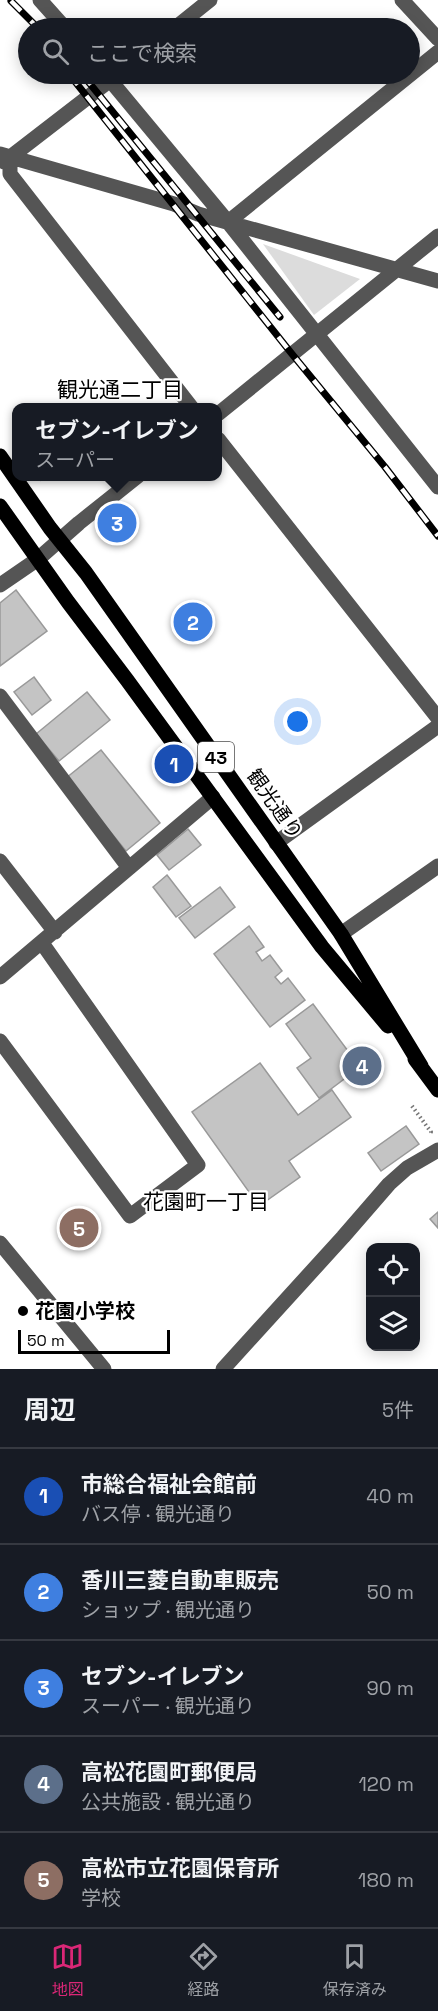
<!DOCTYPE html>
<html lang="ja">
<meta charset="utf-8">
<style>
body{margin:0;font-family:"Space Grotesk","Noto Sans JP",sans-serif;background:#242831;color:#f1f3f6}
.controls{position:absolute;right:18px;bottom:18px;display:grid;overflow:hidden;border-radius:12px;box-shadow:0 3px 15px #0003}
.controls button{width:54px;height:54px;display:grid;place-items:center;padding:0;border:0;border-bottom:2px solid #363941;background:#171b24;color:#f1f3f6;font:30px sans-serif}
.scale{position:absolute;left:18px;bottom:15px;width:152px;box-sizing:border-box;padding-left:6px;border:3px solid #000;border-top:0;font-size:16px;line-height:21px;white-space:nowrap;color:#000;-webkit-text-stroke:4px #fff;paint-order:stroke}
.you{position:absolute;left:298px;top:722px;width:21px;height:21px;margin:-15px;border:4px solid #fff;border-radius:50%;background:#1a73e8;box-shadow:0 0 0 9px #1a73e833}
.badge{display:grid;place-items:center;width:39px;height:39px;border-radius:50%;background:#db2777;color:#fff;font-size:20px;font-weight:700}
.pin{position:absolute;translate:-50% -50%;border:3px solid #fff;box-shadow:0 2px 6px #0006}
.popup{position:absolute;left:12px;top:403px;width:210px;height:78px;box-sizing:border-box;display:grid;place-content:center;border-radius:12px;background:#171b24;filter:drop-shadow(0 2px 4px #0005);font-size:20px;white-space:nowrap;color:#9ea1a6}
.popup b{font-size:22px;color:#f1f3f6}
.popup::after{content:'';position:absolute;left:50%;top:100%;margin-left:-12px;border:12px solid transparent;border-top-color:#171b24}
.list{margin:0;padding:0;list-style:none}
h2{display:flex;justify-content:space-between;align-items:center;height:78px;margin:0;padding:0 24px;font-size:26px}
h2 small{font-size:20px;font-weight:400;color:#9ea1a6}
.list li{display:grid;grid-template-columns:39px 1fr auto;gap:18px;align-items:center;box-sizing:border-box;height:96px;padding:0 24px;border-top:2px solid #363941}
.list b{display:block;font-size:22px;white-space:nowrap}
.list p{margin:0;font-size:20px;white-space:nowrap;color:#9ea1a6}
.list em{font-size:20px;font-style:normal;color:#9ea1a6}
.icon{flex:none;width:33px;height:33px;fill:none;stroke:currentColor;stroke-width:2;stroke-linecap:round;stroke-linejoin:round}
.map{position:relative;flex:none;width:438px;height:1369px;overflow:hidden}
.search{position:absolute;background:#171b24;box-shadow:0 3px 15px #0003;left:18px;right:18px;top:18px;height:66px;display:flex;align-items:center;gap:15px;box-sizing:border-box;padding:0 21px;border-radius:33px;color:#9ea1a6;font-size:22px}
.sheet{height:558px;background:#171b24}
nav{display:flex;justify-content:space-around;align-items:center;box-sizing:border-box;height:84px;border-top:2px solid #363941;background:#171b24;font-size:16px;color:#9ea1a6}
nav a{display:grid;justify-items:center;gap:3px}
nav .on{color:#db2777}
.map>svg:first-child{display:block}
.green{fill:#dcdcdc}
.building{fill:#c4c4c4;stroke:#999;stroke-width:1.5}
.lines{fill:none;stroke-linecap:round;stroke-linejoin:round}
.path{stroke:#777;stroke-width:4;stroke-dasharray:1.5 3;stroke-linecap:butt}
.minor{stroke:#555;stroke-width:15}
.major{stroke:#000;stroke-width:15}
.rail-casing{stroke:#000;stroke-width:7}
.rail{stroke:#fff;stroke-width:4.5;stroke-dasharray:14;stroke-linecap:butt}
.poi-dot{fill:#000;stroke:#fff;stroke-width:2}
.labels{text-anchor:middle;dominant-baseline:central;stroke-width:4.5;stroke-linejoin:round;paint-order:stroke}
.shield{fill:#fff;stroke:#4c4c4c;stroke-width:1.5}
.shield-label{font-size:18px;font-weight:bold;fill:#000}
.street-label{font-size:20px;fill:#000;stroke:#fff}
.poi-label{font-size:20px;font-weight:bold;fill:#000;stroke:#fff;text-anchor:start}
.neighbourhood-label{font-size:21px;fill:#000;stroke:#fff}
</style>
<div class="map">
<svg width="438" height="1369" viewBox="0 0 438 1369">
<rect width="100%" height="100%" fill="#fff"/>
<path class="green" d="M 263,244 L 360,279 L 314,315 Z"/>
<path class="building" d="M 16,590 L 47,631 L 0,666 L 0,603 Z
M 34,677 L 51,700 L 32,715 L 14,692 Z
M 87,692 L 110,720 L 59,761 L 36,734 Z
M 101,750 L 160,823 L 126,851 L 66,778 Z
M 188,829 L 201,845 L 169,870 L 157,855 Z
M 167,875 L 191,906 L 176,917 L 153,887 Z
M 220,887 L 235,907 L 195,938 L 179,918 Z
M 249,926 L 264,947 L 256,952 L 262,961 L 270,955 L 282,971 L 275,977 L 281,984 L 288,978 L 305,1000 L 270,1027 L 214,954 Z
M 313,1004 L 360,1067 L 319,1098 L 297,1068 L 311,1058 L 286,1024 Z
M 260,1063 L 298,1115 L 332,1090 L 351,1117 L 289,1161 L 300,1177 L 259,1206 L 192,1112 Z
M 406,1126 L 419,1144 L 381,1171 L 368,1153 Z
M 438,1212 L 438,1228 L 430,1219 Z"/>
<g class="lines">
<path class="path" d="M 39,476 L 42,480
M 412,1106 L 431,1132 L 429,1135"/>
<path class="minor" d="M 40,0 L 65,28
M 402,0 L 438,39
M 175,28 L 210,0
M 105,74 L 228,222 L 438,487
M 0,154 L 174,204 L 198,214 L 438,281
M 10,157 L 10,174 L 192,408
M 4,162 L 118,74
M 228,222 L 438,52
M 218,414 L 438,236
M 218,439 L 438,718
M 0,585 L 38,559 L 79,523 L 138,476
M 0,696 L 129,868
M 276,843 L 438,726
M 0,861 L 55,932
M 341,934 L 438,866
M 0,977 L 213,797
M 0,1041 L 130,1216 L 198,1165 L 42,943
M 0,1243 L 104,1369
M 223,1369 L 343,1237 L 389,1184 L 407,1168 L 438,1150"/>
<path class="major" d="M 0,456 L 50,528 L 86,573 L 341,934 L 421,1066
M 0,506 L 68,602 L 127,680 L 322,947 L 388,1026
M 415,1059 L 438,1090"/>
<g class="rail-casing">
<path id="rail" d="M 11,1 L 38,28
M 69,74 L 292,354 L 385,467 L 438,536
M 82,74 L 280,317"/>
</g>
<use href="#rail" class="rail"/>
</g>
<circle class="poi-dot" cx="23" cy="1311" r="6"/>
<g class="labels">
<rect class="shield" x="198" y="742" width="36" height="30" rx="4.5"/>
<g class="shield-label">
<text x="216" y="757">43</text>
</g>
<g class="street-label">
<text transform="translate(275 804) rotate(55)">観光通り</text>
</g>
<g class="poi-label">
<text x="35" y="1311">花園小学校</text>
</g>
<g class="neighbourhood-label">
<text x="120" y="389">観光通二丁目</text>
<text x="206" y="1201">花園町一丁目</text>
</g>
</g>
</svg>
<div class="controls">
<button><svg class="icon" aria-label="locate" viewBox="0 0 24 24"><circle cx="12" cy="12" r="6"/><path d="M12 2v4M12 18v4M2 12h4M18 12h4"/></svg></button>
<button><svg class="icon" aria-label="layers" viewBox="0 0 24 24"><path d="M12 4l9 5-9 5-9-5zM3 14l9 5 9-5"/></svg></button>
</div>
<div class="scale">50 m</div>
<div class="you"></div>
<div class="pin badge" style="left:174px;top:764px;background:#1a4fb4">1</div>
<div class="pin badge" style="left:193px;top:622px;background:#3f7fe0">2</div>
<div class="pin badge" style="left:117px;top:523px;background:#3f7fe0">3</div>
<div class="popup"><b>セブン-イレブン</b>スーパー</div>
<div class="pin badge" style="left:362px;top:1066px;background:#5c6f8a">4</div>
<div class="pin badge" style="left:79px;top:1228px;background:#8d6e63">5</div>
<div class="search"><svg class="icon" aria-label="search" viewBox="0 0 24 24"><circle cx="10" cy="10" r="6"/><path d="M15 15l6 6"/></svg>ここで検索</div>
</div>
<section class="sheet">
<h2>周辺<small>5件</small></h2>
<ul class="list">
<li><span class="badge" style="background:#1a4fb4">1</span><div><b>市総合福祉会館前</b><p>バス停 · 観光通り</p></div><em>40 m</em></li>
<li><span class="badge" style="background:#3f7fe0">2</span><div><b>香川三菱自動車販売</b><p>ショップ · 観光通り</p></div><em>50 m</em></li>
<li><span class="badge" style="background:#3f7fe0">3</span><div><b>セブン-イレブン</b><p>スーパー · 観光通り</p></div><em>90 m</em></li>
<li><span class="badge" style="background:#5c6f8a">4</span><div><b>高松花園町郵便局</b><p>公共施設 · 観光通り</p></div><em>120 m</em></li>
<li><span class="badge" style="background:#8d6e63">5</span><div><b>高松市立花園保育所</b><p>学校</p></div><em>180 m</em></li>
</ul>
</section>
<nav>
<a class="on"><svg class="icon" aria-label="map" viewBox="0 0 24 24"><path d="M3 6l6-2 6 2 6-2v14l-6 2-6-2-6 2zM9 4v14M15 6v14"/></svg>地図</a>
<a><svg class="icon" aria-label="directions" viewBox="0 0 24 24"><path d="M12 3l9 9-9 9-9-9zM9 14v-3h6M13 9l2 2-2 2"/></svg>経路</a>
<a><svg class="icon" aria-label="saved" viewBox="0 0 24 24"><path d="M7 4h10v16l-5-4-5 4z"/></svg>保存済み</a>
</nav>
